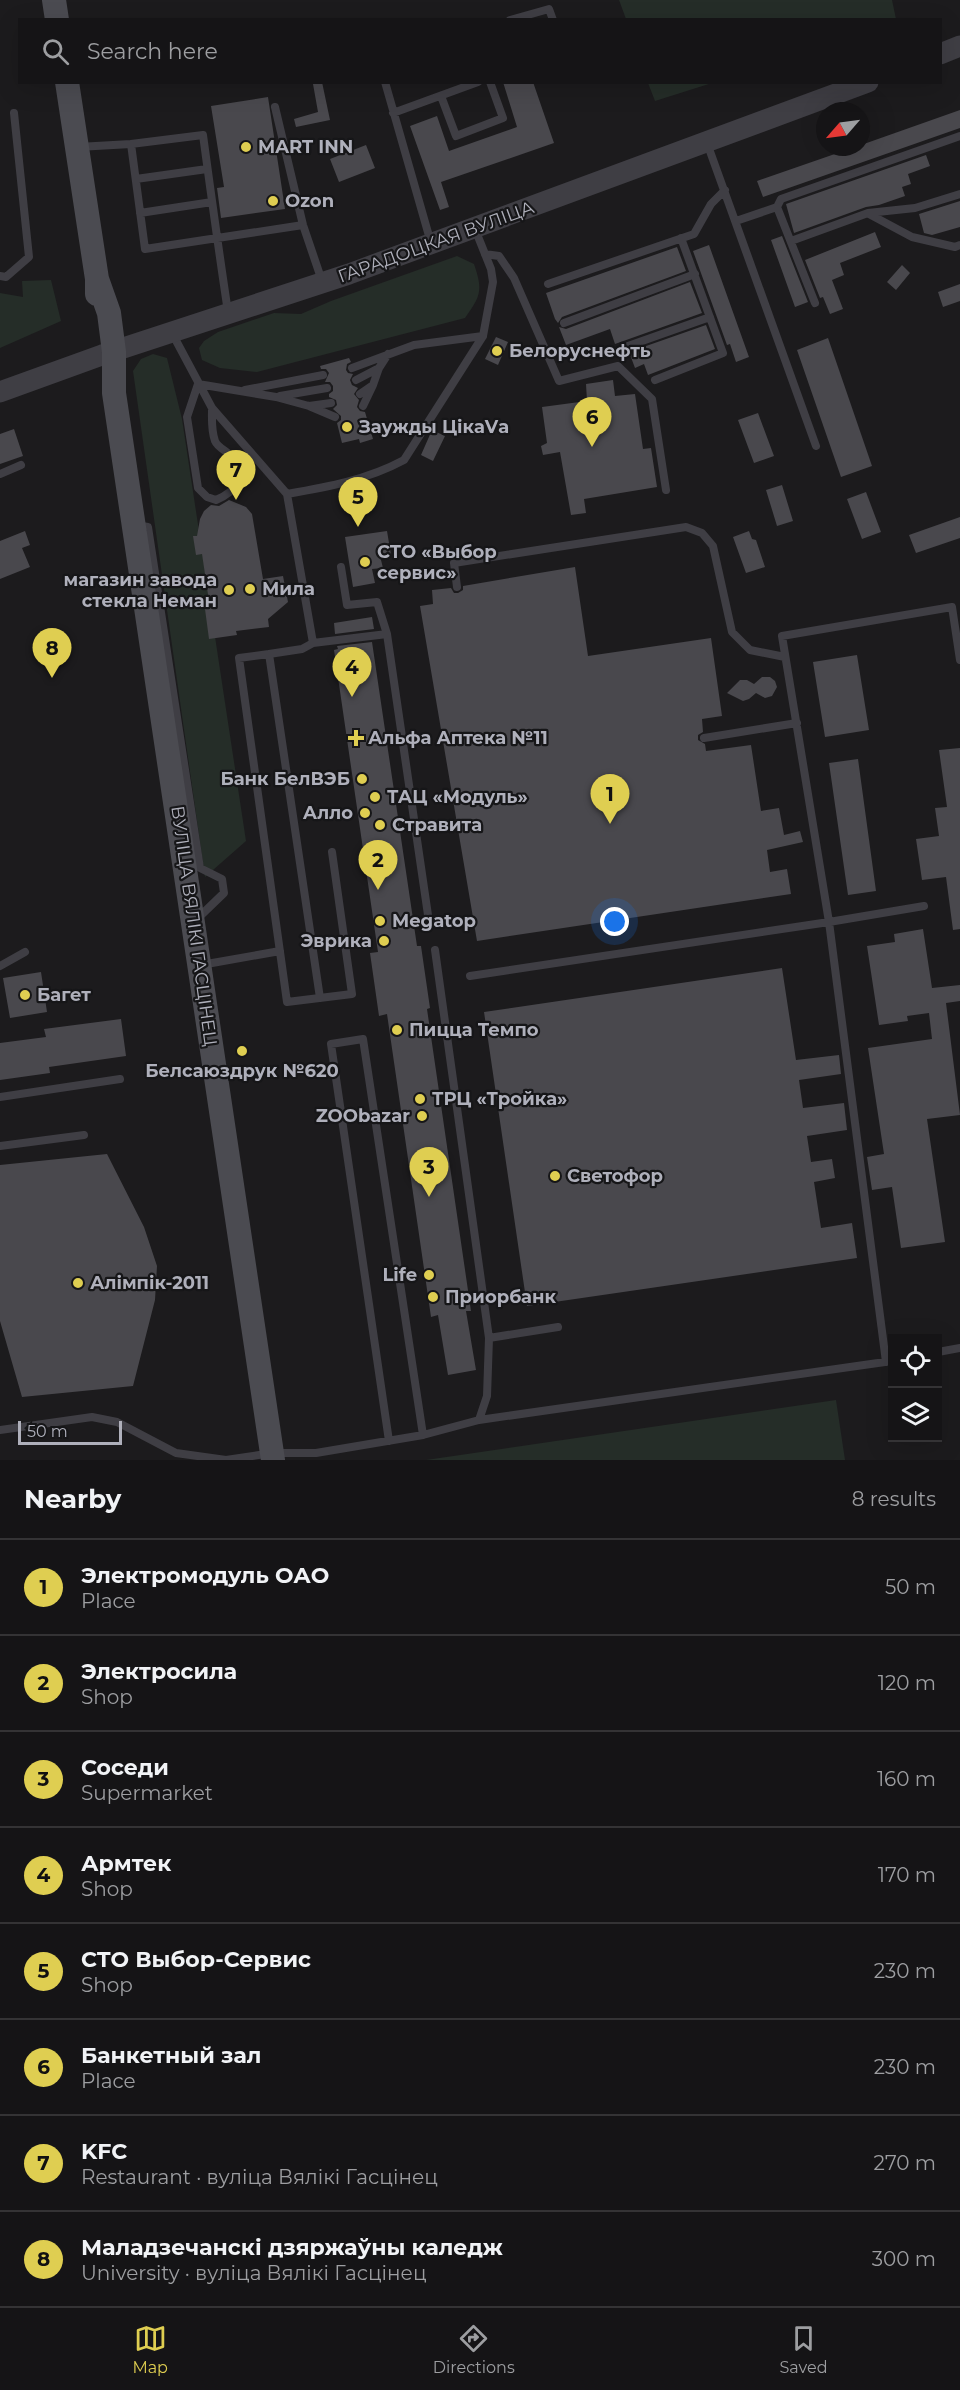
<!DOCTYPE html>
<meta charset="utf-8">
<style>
body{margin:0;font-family:Montserrat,sans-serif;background:#1e1d1f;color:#f1f3f6}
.controls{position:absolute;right:18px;bottom:18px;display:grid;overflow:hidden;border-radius:0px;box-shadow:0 6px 24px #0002}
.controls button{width:54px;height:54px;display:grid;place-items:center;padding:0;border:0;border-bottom:2px solid #343335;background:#151416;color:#f1f3f6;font:30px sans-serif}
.compass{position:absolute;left:816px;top:102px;width:54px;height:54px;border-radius:50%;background:#151416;box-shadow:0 6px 24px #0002;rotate:242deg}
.scale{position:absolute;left:18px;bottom:15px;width:104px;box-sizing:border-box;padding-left:6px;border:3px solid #afb0bb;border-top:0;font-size:16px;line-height:21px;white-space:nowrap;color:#afb0bb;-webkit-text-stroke:4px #161618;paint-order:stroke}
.you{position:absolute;left:615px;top:922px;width:21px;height:21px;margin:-15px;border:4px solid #fff;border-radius:50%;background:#1a73e8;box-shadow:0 0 0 9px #1a73e833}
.badge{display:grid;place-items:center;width:39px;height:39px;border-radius:50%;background:#dfce51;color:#111;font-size:20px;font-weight:700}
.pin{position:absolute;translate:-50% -50px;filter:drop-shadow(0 2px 3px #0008)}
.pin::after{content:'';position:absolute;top:32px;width:21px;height:18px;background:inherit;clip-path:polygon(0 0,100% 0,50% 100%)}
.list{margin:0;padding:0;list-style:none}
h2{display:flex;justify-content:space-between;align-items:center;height:78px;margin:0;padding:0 24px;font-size:26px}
h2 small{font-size:20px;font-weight:400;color:#9d9ea1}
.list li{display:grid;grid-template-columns:39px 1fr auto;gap:18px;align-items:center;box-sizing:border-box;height:96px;padding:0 24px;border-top:2px solid #343335}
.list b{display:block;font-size:22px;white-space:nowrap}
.list p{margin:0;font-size:20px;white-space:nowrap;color:#9d9ea1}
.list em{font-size:20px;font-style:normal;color:#9d9ea1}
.icon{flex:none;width:33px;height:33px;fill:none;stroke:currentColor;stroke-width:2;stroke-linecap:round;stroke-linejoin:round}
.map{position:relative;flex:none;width:960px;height:1460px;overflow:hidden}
.search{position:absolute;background:#151416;box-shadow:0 6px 24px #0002;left:18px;right:18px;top:18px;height:66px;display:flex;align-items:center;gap:15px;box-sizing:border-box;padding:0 21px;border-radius:0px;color:#9d9ea1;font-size:22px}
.sheet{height:846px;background:#151416}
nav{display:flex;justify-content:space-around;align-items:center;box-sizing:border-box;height:84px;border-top:2px solid #343335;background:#151416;font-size:16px;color:#9d9ea1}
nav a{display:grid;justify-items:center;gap:3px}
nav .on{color:#dfce51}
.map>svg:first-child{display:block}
.green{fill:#252d28}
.building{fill:#49484d}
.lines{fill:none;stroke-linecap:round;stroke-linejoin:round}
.service{stroke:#3f3e44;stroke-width:8}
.tertiary{stroke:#3f3e44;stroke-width:21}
.secondary{stroke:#4b4b51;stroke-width:24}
.poi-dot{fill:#dfce51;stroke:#161618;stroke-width:2}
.labels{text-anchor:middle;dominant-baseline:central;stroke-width:4.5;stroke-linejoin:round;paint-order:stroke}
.poi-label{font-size:18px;font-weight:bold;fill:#afb0bb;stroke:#161618;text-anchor:start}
.street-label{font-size:18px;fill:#afb0bb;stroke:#161618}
</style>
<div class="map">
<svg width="960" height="1460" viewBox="0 0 960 1460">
<rect width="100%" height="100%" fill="#1c1b1d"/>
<path class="green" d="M 619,0 L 892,0 L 896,19 L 626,19 Z
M 648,83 L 648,82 L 712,83 L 655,101 Z
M 457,256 L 474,264 C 483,290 481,296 465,318 L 257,372 L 220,368 L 202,360 L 199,348 L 204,341 L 218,332 L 274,313 L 301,314 L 331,301 Z
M 51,280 L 61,321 L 0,348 L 0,293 L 23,297 L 22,281 Z
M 153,354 L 167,358 L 182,419 L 246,841 L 205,877 L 133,371 L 141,359 Z
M 836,1400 L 845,1460 L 426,1460 Z"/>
<path class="building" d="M 322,82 L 330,120 L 296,127 L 294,119 L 318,112 L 313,84 Z
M 503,82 L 533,82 L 554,143 L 441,182 L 449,207 L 440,210 L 410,126 L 437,116 L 449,151 L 517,127 Z
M 268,97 L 285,209 L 221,218 L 217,188 L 224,187 L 211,106 Z
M 960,110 L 960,128 L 763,197 L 757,181 L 855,147 L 861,147 L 861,145 Z
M 366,145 L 375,168 L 339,182 L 330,159 Z
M 926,155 L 930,166 L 908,174 L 911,184 L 902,187 L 905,196 L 879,205 L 866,207 L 794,233 L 786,204 Z
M 960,201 L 960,227 L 932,235 L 924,233 L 919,214 Z
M 875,232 L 881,247 L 840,263 L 844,275 L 832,280 L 843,309 L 830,314 L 823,297 L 820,298 L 805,260 Z
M 782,236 L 808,302 L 795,307 L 771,240 Z
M 709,245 L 749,357 L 736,362 L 730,344 L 727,345 L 693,251 Z
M 677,247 L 686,271 L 562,317 L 558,323 L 555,319 L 546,293 Z
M 902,265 L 910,273 L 896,290 L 887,282 Z
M 690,282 L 702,313 L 615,344 L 610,329 L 566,345 L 559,327 L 566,329 Z
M 960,284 L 960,301 L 943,307 L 938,292 Z
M 706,325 L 715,349 L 648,375 L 644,364 L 635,368 L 629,352 Z
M 496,337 L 508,342 L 498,365 L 485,359 Z
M 828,338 L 872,466 L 841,477 L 797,350 Z
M 349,358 L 351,362 L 347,364 L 346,370 L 348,373 L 353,374 L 350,380 L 352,385 L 358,388 L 354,394 L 359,400 L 357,407 L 360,411 L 365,412 L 373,439 L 360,443 L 359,439 L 342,443 L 337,423 L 341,420 L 341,416 L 333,409 L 337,405 L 336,400 L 329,397 L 329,394 L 333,391 L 333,386 L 330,382 L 325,382 L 329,373 L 326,369 L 321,369 L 320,366 Z
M 613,380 L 615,396 L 635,394 L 643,449 L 651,448 L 657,487 L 584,499 L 586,513 L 571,515 L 560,452 L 543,455 L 541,446 L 547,443 L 542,407 L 587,401 L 586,384 Z
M 758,413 L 774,456 L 754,463 L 738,420 Z
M 14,429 L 23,456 L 0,464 L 0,434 Z
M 432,430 L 445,436 L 433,461 L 421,455 Z
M 782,485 L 793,521 L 777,526 L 766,490 Z
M 866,492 L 881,532 L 862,539 L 847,499 Z
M 229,500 L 246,507 L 252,514 L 263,579 L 283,576 L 288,602 L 268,619 L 269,627 L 236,631 L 237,635 L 209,639 L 205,609 L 210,608 L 202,554 L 196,555 L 193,536 L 197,536 L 200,519 L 204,511 L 211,505 L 219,506 Z
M 960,517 L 960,538 L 916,553 L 909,535 Z
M 25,531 L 30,545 L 22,548 L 30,567 L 0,579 L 0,541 Z
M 387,531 L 391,555 L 380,556 L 383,568 L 372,569 L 375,583 L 353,587 L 345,537 Z
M 749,531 L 752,539 L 756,540 L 765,567 L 746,573 L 733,537 Z
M 575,567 L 588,656 L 711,638 L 722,716 L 702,719 L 703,732 L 698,735 L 698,740 L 705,744 L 706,751 L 751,745 L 761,811 L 779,808 L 784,835 L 800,831 L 803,842 L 767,850 L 770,872 L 787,869 L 791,894 L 477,941 L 420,606 L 433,604 L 432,590 L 451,588 L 454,593 L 458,593 L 463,590 L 463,586 Z
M 372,617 L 374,629 L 335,634 L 334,623 Z
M 372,642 L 417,946 L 421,946 L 430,1008 L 427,1009 L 471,1311 L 466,1311 L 476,1370 L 448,1375 L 438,1315 L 431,1317 L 387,1014 L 379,1016 L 370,953 L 378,952 L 334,650 L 338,649 L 337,646 Z
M 857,655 L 869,730 L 825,737 L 813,662 Z
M 762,677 L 770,677 L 775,681 L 777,687 L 772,696 L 765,698 L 756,693 L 749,699 L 743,701 L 727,693 L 740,680 L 747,680 L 754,684 Z
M 960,748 L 960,929 L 953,930 L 946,877 L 922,880 L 916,839 L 939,836 L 935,808 L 947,807 L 939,750 Z
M 858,759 L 876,891 L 848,895 L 829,763 Z
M 923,929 L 932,988 L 960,985 L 960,1001 L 946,1003 L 960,1115 L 927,1119 L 945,1242 L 901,1248 L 892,1187 L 872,1190 L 867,1157 L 884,1154 L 868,1048 L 932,1039 L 929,1013 L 907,1016 L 908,1021 L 879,1025 L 867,946 L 895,942 L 894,934 Z
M 782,968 L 796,1060 L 839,1055 L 841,1074 L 799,1080 L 803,1108 L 844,1103 L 847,1130 L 807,1136 L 811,1162 L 832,1159 L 835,1178 L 814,1182 L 821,1228 L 852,1223 L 857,1258 L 527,1306 L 484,1012 Z
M 41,972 L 47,1012 L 10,1018 L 3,978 Z
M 121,1019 L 126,1056 L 49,1067 L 50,1073 L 0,1080 L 0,1043 L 46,1037 L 44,1029 Z
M 107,1154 L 144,1227 L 157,1266 L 155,1300 L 133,1386 L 22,1397 L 0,1321 L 0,1165 Z"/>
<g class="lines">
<path class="service" d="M 510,20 L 549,9 L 553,20
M 385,82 L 431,243
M 441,96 L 456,136 L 503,118 L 490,82
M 275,107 L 303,225 L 322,281
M 393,113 L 478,82
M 707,143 L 816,446
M 78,147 L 131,144
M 136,179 L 207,169
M 777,207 L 815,303
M 140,213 L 212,202
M 869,214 L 912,237 L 955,247 L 960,245
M 736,221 L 777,207 L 781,199 L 960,136
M 791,241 L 868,213 L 915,208 L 960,194
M 485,254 L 499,256 L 514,278 L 559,381 L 618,366 L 652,399 L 666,490
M 0,276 L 6,277 L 29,257 L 14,113
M 548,284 L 694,234 L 711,204 L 725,190
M 228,312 C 219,253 211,194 203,135 L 131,144 L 145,249 L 303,225
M 564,323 L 695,274
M 172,333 L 212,408 L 287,494 L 313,643 L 302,649 L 269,654 L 320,998
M 628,346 L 710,317
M 352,368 L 414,345 L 483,336
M 356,380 L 379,368
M 655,380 L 723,353 L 681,238
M 245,390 L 323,375
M 360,394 L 373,385 L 379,368 L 388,354
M 280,396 L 327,388
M 309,406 L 335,417
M 363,406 L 373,385
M 212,408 C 212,420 211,430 215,441 C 218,448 227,451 232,457 C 248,477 235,492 216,500 L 207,497 L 198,488 L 187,417 L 198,384 L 276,397 L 309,406 L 331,403
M 0,474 L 21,465
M 287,494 C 327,487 367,480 404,460 L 483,336 L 493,282 L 491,269 L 475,229
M 136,525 L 148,527 L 200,868 L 222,879 L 224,893 L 197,919
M 457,587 L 454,563 L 686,527 L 702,533 L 713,546 L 732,632 L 750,650 L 785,657
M 387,634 L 428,915
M 313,643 L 387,634 L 377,602 L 347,605 L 341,567
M 269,654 L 239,658 L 287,1002 L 352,994 L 332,852
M 704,738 L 797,723
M 435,950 L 489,1338
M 201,965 L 280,951
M 0,966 L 25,952
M 470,976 L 829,922 L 782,636 L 952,607 L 960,660
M 0,1097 L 120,1079
M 0,1146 L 84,1135
M 938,1352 L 960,1348
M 886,1362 L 829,922 L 924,906
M 479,1420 L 487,1396 L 489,1338 L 558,1327
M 0,1430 L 92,1417 L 117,1422 L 176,1453 L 226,1460 L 272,1453 L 316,1453 L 423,1435 L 479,1420 L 892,1361
M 389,1441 L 331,1044 L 363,1039 L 423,1435"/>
<path class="tertiary" d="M 940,54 L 960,46
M 0,392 L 102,355 L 349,274 L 868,82"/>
<path class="secondary" d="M 54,0 L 57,20
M 67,82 L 97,279 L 97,294
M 97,279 L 109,313 L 114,352 L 114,393 L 273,1460"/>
</g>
<g class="poi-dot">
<circle cx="246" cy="147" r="6"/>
<circle cx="273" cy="201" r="6"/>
<circle cx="497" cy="351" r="6"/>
<circle cx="347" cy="427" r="6"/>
<circle cx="365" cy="562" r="6"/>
<circle cx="250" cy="589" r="6"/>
<circle cx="229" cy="590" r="6"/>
<path d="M353 729h6v6h6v6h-6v6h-6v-6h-6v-6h6z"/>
<circle cx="362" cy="779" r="6"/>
<circle cx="375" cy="797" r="6"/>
<circle cx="365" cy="813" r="6"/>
<circle cx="380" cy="825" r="6"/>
<circle cx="380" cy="921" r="6"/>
<circle cx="384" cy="941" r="6"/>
<circle cx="25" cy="995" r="6"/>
<circle cx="397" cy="1030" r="6"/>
<circle cx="242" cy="1051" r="6"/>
<circle cx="420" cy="1099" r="6"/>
<circle cx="422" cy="1116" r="6"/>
<circle cx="555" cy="1176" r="6"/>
<circle cx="429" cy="1275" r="6"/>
<circle cx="78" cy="1283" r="6"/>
<circle cx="433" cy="1297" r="6"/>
</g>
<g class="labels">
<g class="poi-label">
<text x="258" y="147">MART INN</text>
<text x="285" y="201">Ozon</text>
<text x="509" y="351">Белоруснефть</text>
<text x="359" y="427">Заужды ЦікаVа</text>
<text x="377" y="552">СТО «Выбор<tspan x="377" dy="21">сервис»</tspan></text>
<text x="217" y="580" text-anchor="end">магазин завода<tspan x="217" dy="21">стекла Неман</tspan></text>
<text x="262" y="589">Мила</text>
<text x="368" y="738">Альфа Аптека №11</text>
<text x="350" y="779" text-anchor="end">Банк БелВЭБ</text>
<text x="387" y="797">ТАЦ «Модуль»</text>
<text x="353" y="813" text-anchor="end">Алло</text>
<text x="392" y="825">Стравита</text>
<text x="392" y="921">Megatop</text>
<text x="372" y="941" text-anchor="end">Эврика</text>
<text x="37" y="995">Багет</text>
<text x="409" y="1030">Пицца Темпо</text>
<text x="242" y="1071" text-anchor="middle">Белсаюздрук №620</text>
<text x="432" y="1099">ТРЦ «Тройка»</text>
<text x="410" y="1116" text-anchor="end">ZOObazar</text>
<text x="567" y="1176">Светофор</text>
<text x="417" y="1275" text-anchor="end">Life</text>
<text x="90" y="1283">Алімпік-2011</text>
<text x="445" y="1297">Приорбанк</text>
</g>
<g class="street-label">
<text transform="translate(436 242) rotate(-20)">ГАРАДОЦКАЯ ВУЛІЦА</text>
<text transform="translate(194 926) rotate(82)">ВУЛІЦА ВЯЛІКІ ГАСЦІНЕЦ</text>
</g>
</g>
</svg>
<div class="controls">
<button><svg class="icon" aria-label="locate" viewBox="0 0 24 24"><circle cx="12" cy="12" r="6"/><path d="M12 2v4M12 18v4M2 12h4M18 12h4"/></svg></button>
<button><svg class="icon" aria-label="layers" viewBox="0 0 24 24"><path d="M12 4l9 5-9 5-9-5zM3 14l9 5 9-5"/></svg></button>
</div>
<svg class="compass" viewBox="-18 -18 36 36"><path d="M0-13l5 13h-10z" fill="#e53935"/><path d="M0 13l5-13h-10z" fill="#9d9ea1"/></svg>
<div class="scale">50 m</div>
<div class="you"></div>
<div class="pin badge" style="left:610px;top:824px">1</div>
<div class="pin badge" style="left:378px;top:890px">2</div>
<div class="pin badge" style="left:429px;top:1197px">3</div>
<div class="pin badge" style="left:352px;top:697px">4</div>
<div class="pin badge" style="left:358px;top:527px">5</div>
<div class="pin badge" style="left:592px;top:447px">6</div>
<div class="pin badge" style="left:236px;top:500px">7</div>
<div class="pin badge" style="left:52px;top:678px">8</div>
<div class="search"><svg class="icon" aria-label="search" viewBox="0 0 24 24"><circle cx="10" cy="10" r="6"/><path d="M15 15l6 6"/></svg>Search here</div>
</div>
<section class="sheet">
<h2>Nearby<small>8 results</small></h2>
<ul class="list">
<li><span class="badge">1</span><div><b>Электромодуль ОАО</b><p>Place</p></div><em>50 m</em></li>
<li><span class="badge">2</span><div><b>Электросила</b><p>Shop</p></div><em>120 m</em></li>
<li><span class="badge">3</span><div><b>Соседи</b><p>Supermarket</p></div><em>160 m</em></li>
<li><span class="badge">4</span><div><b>Армтек</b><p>Shop</p></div><em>170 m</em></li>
<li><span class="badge">5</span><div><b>СТО Выбор-Сервис</b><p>Shop</p></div><em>230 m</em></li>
<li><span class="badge">6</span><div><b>Банкетный зал</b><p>Place</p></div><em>230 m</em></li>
<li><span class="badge">7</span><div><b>KFC</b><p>Restaurant · вуліца Вялікі Гасцінец</p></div><em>270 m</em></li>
<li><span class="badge">8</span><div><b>Маладзечанскі дзяржаўны каледж</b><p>University · вуліца Вялікі Гасцінец</p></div><em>300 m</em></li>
</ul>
</section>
<nav>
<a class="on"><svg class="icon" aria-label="map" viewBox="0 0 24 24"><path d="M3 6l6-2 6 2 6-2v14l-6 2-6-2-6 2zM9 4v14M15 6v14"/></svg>Map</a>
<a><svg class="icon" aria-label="directions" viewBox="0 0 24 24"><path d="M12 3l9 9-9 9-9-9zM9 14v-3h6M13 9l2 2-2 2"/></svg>Directions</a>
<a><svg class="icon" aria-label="saved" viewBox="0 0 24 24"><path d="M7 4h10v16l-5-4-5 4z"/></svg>Saved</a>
</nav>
